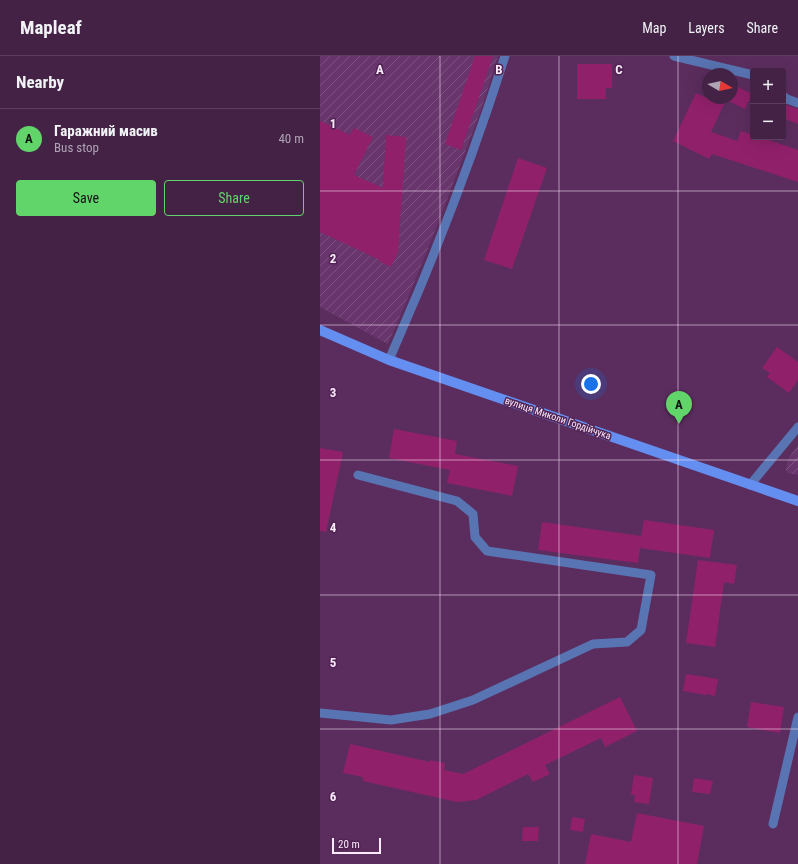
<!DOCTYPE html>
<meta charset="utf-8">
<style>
body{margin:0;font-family:"Roboto Condensed",sans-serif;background:#4b2a4d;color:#f1f3f6}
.controls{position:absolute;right:12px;top:12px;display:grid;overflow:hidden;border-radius:4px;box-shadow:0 4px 16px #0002}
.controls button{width:36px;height:36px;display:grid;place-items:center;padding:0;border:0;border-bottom:1px solid #5c3f5f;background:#442246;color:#f1f3f6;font:20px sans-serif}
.compass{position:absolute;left:382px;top:12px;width:36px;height:36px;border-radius:50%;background:#442246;box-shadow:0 4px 16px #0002;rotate:99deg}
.scale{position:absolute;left:12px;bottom:10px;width:49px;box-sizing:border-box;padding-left:4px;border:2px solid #fbeafc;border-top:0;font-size:11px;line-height:14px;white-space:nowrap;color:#fbeafc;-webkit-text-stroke:3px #502353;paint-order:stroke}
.you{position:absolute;left:271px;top:328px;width:14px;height:14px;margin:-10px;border:3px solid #fff;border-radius:50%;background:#1a73e8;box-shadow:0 0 0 6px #1a73e833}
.badge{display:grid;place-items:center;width:26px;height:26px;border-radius:50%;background:#61d46a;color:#111;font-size:13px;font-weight:700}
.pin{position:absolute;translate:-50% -33px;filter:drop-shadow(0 1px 2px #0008)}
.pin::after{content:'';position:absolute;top:21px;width:14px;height:12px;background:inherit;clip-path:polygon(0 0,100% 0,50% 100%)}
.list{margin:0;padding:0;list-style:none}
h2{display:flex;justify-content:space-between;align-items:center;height:52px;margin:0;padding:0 16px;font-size:17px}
h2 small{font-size:13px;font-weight:400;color:#afa4b3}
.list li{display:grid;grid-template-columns:26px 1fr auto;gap:12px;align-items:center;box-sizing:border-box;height:60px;padding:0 16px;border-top:1px solid #5c3f5f}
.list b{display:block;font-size:15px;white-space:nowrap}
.list p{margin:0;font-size:13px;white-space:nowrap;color:#afa4b3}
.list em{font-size:13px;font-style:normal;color:#afa4b3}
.actions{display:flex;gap:8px;padding:12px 16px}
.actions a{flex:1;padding:9px 0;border:1px solid #61d46a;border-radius:4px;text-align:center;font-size:14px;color:#61d46a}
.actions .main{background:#61d46a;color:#111}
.map{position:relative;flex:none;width:478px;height:808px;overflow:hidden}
header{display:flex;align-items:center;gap:24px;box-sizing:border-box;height:56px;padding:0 20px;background:#442246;border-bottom:1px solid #5c3f5f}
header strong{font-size:19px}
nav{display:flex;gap:22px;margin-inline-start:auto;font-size:14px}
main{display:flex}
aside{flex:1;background:#442246}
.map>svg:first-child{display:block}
.industrial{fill:url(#industrial-furrows)}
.building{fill:#91206b}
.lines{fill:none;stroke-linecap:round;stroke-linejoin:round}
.lane{stroke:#5974b2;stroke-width:9}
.secondary{stroke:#648ef0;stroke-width:10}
.grid{fill:none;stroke:#fbeafc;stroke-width:1;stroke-opacity:0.55}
.labels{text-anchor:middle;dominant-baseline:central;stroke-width:3;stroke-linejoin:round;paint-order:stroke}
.street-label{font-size:10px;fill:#fbeafc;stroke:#502353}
.grid-label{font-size:13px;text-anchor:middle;font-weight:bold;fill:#fbeafc;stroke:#502353;stroke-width:3;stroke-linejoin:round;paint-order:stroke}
</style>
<header>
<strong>Mapleaf</strong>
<nav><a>Map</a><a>Layers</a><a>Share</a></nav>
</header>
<main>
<aside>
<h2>Nearby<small></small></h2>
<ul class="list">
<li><span class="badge">A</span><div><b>Гаражний масив</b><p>Bus stop</p></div><em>40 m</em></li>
</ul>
<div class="actions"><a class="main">Save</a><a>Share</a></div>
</aside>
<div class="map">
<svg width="478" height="808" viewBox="0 0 478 808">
<defs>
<pattern id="industrial-furrows" width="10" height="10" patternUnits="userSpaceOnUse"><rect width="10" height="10" fill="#69356d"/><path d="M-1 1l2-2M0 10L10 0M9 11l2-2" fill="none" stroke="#7f5283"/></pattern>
</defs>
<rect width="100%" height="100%" fill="#5b2d5e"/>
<path class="industrial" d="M 0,0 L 178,0 L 161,54 L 118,167 L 92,232 L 68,288 L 0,251 Z
M 478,389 L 478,419 L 467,417 L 466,413 L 468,403 Z"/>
<path class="building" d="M 155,0 L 173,0 L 141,94 L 125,88 Z
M 257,8 L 292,8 L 292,32 L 286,32 L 286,43 L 257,43 Z
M 412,28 L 432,38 L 425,53 L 406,44 L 391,76 L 417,85 L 421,75 L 433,79 L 433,81 L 440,81 L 478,94 L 478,126 L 392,98 L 389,103 L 353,85 L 376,37 L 387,42 L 388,40 L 388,42 L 412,42 Z
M 463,48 L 478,53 L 478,68 L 463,62 Z
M 0,65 L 30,79 L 34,72 L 53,81 L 34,119 L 63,132 L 66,79 L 86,81 L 78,196 L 71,211 L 59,205 L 60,204 L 0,176 Z
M 198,102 L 227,112 L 192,213 L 164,204 Z
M 457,291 L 478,306 L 478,324 L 469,337 L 447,321 L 450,317 L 442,312 Z
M 74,373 L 137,385 L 135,398 L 198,410 L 192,440 L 127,427 L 130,414 L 69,402 Z
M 0,392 L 23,396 L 6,476 L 0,475 Z
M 324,464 L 394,474 L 390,502 L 320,492 L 318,507 L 218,494 L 222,466 L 321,480 Z
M 378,504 L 417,509 L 414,528 L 404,526 L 395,591 L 366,587 Z
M 366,618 L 398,623 L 395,640 L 387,638 L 386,639 L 363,635 Z
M 300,641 L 317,675 L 285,691 L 281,682 L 225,709 L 230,718 L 213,726 L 208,718 L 156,744 L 137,746 L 43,725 L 43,721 L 23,717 L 30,688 L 110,706 L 110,704 L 125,707 L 124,714 L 143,718 Z
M 431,646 L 464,651 L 460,677 L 427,671 Z
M 314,719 L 333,722 L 329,748 L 314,746 L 315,739 L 311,739 Z
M 374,722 L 393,725 L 390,738 L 372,736 Z
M 317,757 L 384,770 L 377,808 L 265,808 L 271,778 L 311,786 Z
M 252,761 L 265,763 L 263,776 L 250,774 Z
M 203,771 L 219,771 L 218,785 L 202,785 Z"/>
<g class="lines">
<path class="lane" d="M 354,0 L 433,19
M 463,40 L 467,43 L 478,47
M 69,304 C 79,281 89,257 99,234 C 131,157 160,79 185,0
M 430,429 L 478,371
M 0,657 L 71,664 L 110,658 L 153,644 L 273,588 L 307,586 L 321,574 L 331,519 L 167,495 L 155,481 L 153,458 L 137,445 L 38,419
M 453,768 L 478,661"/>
<path class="secondary" d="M 0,274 L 69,304 L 478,445"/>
</g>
<path class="grid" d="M 120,0 L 120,808M 239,0 L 239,808M 358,0 L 358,808M 0,135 L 478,135M 0,269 L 478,269M 0,404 L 478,404M 0,539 L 478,539M 0,673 L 478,673"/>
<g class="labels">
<g class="street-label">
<text transform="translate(238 362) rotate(19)">вулиця Миколи Гордійчука</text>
</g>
</g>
<g class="grid-label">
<text x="60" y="18">A</text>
<text x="179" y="18">B</text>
<text x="299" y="18">C</text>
<text x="13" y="72">1</text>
<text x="13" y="207">2</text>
<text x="13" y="341">3</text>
<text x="13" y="476">4</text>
<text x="13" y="611">5</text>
<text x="13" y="745">6</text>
</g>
</svg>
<div class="controls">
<button>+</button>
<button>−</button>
</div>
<svg class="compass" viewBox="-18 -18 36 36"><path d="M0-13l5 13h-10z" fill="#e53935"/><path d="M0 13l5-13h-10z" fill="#afa4b3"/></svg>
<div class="scale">20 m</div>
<div class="you"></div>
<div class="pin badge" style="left:359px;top:368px">A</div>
</div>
</main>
